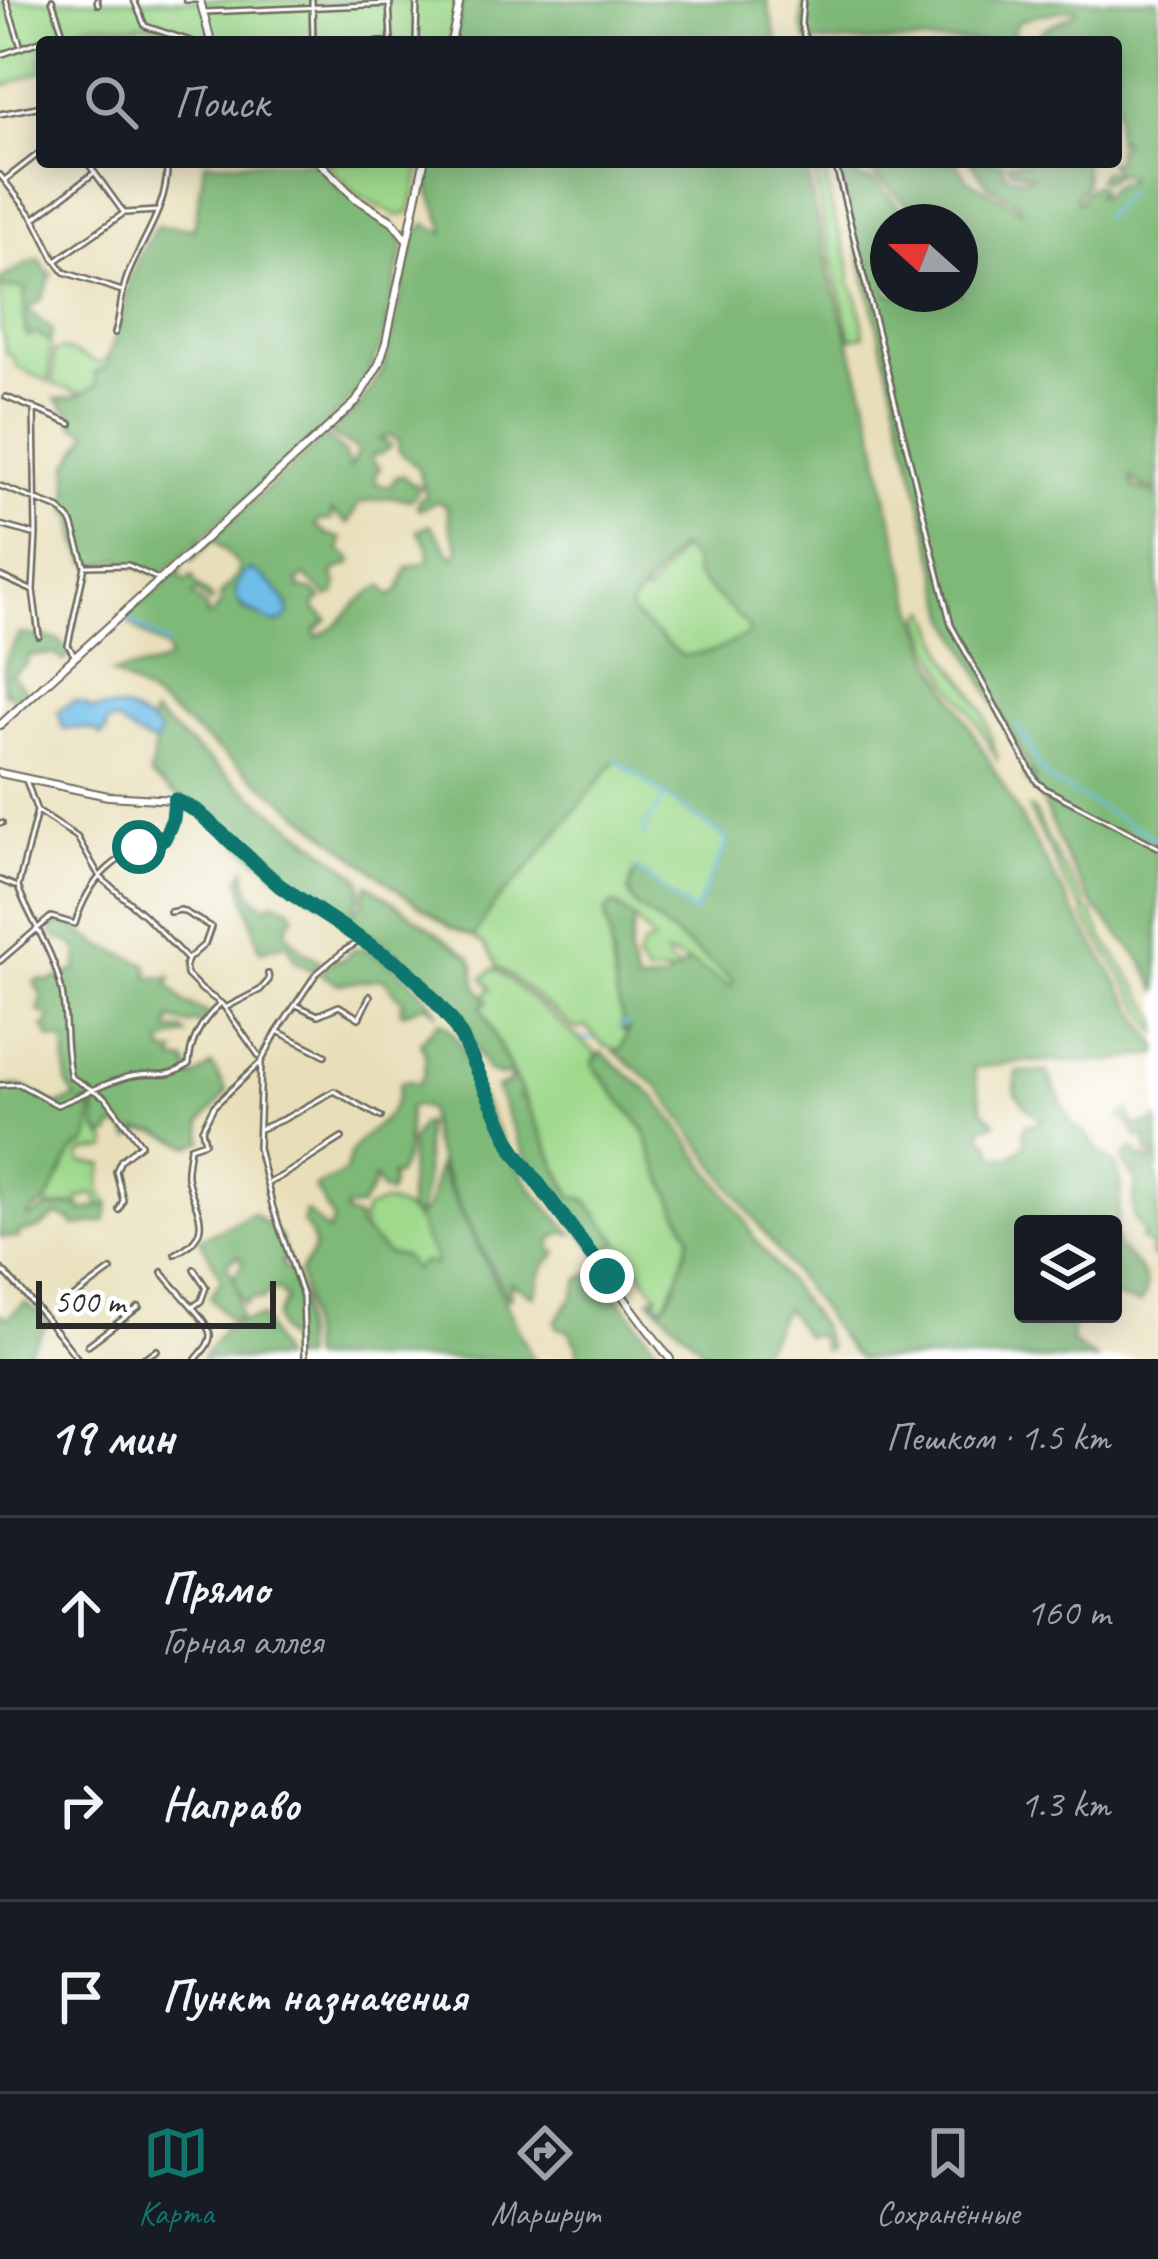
<!DOCTYPE html>
<html lang="ru">
<meta charset="utf-8">
<style>
body{margin:0;font-family:Caveat,sans-serif;background:#20242c;color:#f1f3f6}
.controls{position:absolute;right:36px;bottom:36px;display:grid;overflow:hidden;border-radius:12px;box-shadow:0 6px 30px #0003}
.controls button{width:108px;height:108px;display:grid;place-items:center;padding:0;border:0;border-bottom:3px solid #363941;background:#171b24;color:#f1f3f6;font:60px sans-serif}
.compass{position:absolute;left:870px;top:204px;width:108px;height:108px;border-radius:50%;background:#171b24;box-shadow:0 6px 30px #0003;rotate:291deg}
.scale{position:absolute;left:36px;bottom:30px;width:240px;box-sizing:border-box;padding-left:12px;border:6px solid #2b2b2b;border-top:0;font-size:33px;line-height:42px;white-space:nowrap;color:#2b2b2b;-webkit-text-stroke:9px #fff;paint-order:stroke}
.stop{position:absolute;width:36px;height:36px;margin:-27px;border:9px solid #0f766e;border-radius:50%;background:#fff}
.stop.end{background:#0f766e;border-color:#fff;box-shadow:0 3px 12px #0008}
.list{margin:0;padding:0;list-style:none}
h2{display:flex;justify-content:space-between;align-items:center;height:156px;margin:0;padding:0 48px;font-size:51px}
h2 small{font-size:39px;font-weight:400;color:#9ea1a6}
.list li{display:grid;grid-template-columns:78px 1fr auto;gap:36px;align-items:center;box-sizing:border-box;height:192px;padding:0 48px;border-top:3px solid #363941}
.list b{display:block;font-size:45px;white-space:nowrap}
.list p{margin:0;font-size:39px;white-space:nowrap;color:#9ea1a6}
.list em{font-size:39px;font-style:normal;color:#9ea1a6}
.icon{flex:none;width:66px;height:66px;fill:none;stroke:currentColor;stroke-width:2;stroke-linecap:round;stroke-linejoin:round}
.map{position:relative;flex:none;width:1158px;height:1359px;overflow:hidden}
.search{position:absolute;background:#171b24;box-shadow:0 6px 30px #0003;left:36px;right:36px;top:36px;height:132px;display:flex;align-items:center;gap:30px;box-sizing:border-box;padding:0 42px;border-radius:12px;color:#9ea1a6;font-size:45px}
.sheet{height:732px;background:#171b24}
nav{display:flex;justify-content:space-around;align-items:center;box-sizing:border-box;height:168px;border-top:3px solid #363941;background:#171b24;font-size:33px;color:#9ea1a6}
nav a{display:grid;justify-items:center;gap:6px}
nav .on{color:#0f766e}
.map>svg:first-child{display:block}
.green{fill:#9fd98c;stroke:#65825c;stroke-width:3}
.forest{fill:#7fb978;stroke:#557252;stroke-width:3;fill-rule:evenodd}
.water{fill:#6ebee9;stroke:#4c748a;stroke-width:3}
.lines{fill:none;stroke-linecap:round;stroke-linejoin:round}
.stream{stroke:#6ebee9;stroke-width:3}
.street-casing{stroke:#6d6a5d;stroke-width:8}
.secondary-casing{stroke:#6d6a5d;stroke-width:10}
.street{stroke:#fff;stroke-width:3}
.secondary{stroke:#fff;stroke-width:6}
.route{stroke:#0f766e;stroke-width:15}
</style>
<div class="map">
<svg width="1158" height="1359" viewBox="0 0 1158 1359">
<rect width="100%" height="100%" fill="#fff"/>
<filter id="ink" filterUnits="userSpaceOnUse"><feTurbulence type="fractalNoise" baseFrequency=".00833" numOctaves="2"/><feDisplacementMap in="SourceGraphic" scale="24" xChannelSelector="R" yChannelSelector="G"/><feConvolveMatrix kernelMatrix="1 2 1 2 8 2 1 2 1" color-interpolation-filters="sRGB"/></filter>
<filter id="wash" filterUnits="userSpaceOnUse"><feTurbulence type="fractalNoise" baseFrequency=".004" numOctaves="4" result="noise"/><feDisplacementMap in="SourceGraphic" scale="48" xChannelSelector="R" yChannelSelector="G"/><feGaussianBlur stdDeviation="2.7" result="paint"/><feColorMatrix in="noise" values="0 0 0 0 0 0 0 0 0 0 0 0 0 0 0 0 0 1.4 0 .05"/><feComposite in="paint" operator="in"/></filter>
<g filter="url(#wash)">
<rect width="100%" height="100%" fill="#e8dfba"/>
<path class="green" d="M 0,0 L 459,0 L 449,42 L 201,42 L 146,24 C 118,34 84,9 65,42 L 42,42 L 42,71 L 0,87 Z
M 324,162 L 422,162 L 410,213 L 399,216 L 358,195 Z
M 813,162 L 824,162 C 826,177 830,206 835,219 C 841,241 853,261 849,284 L 853,286 C 859,303 863,319 864,336 L 851,338 L 825,233 Z
M 20,287 L 25,288 L 26,294 L 25,332 L 37,333 L 50,343 L 49,382 L 17,367 L 13,357 L 7,354 L 0,325 L 0,288 Z
M 65,349 L 100,364 L 108,357 L 109,366 L 103,370 L 97,385 L 82,394 L 53,384 L 54,351 Z
M 681,548 L 694,561 L 695,576 L 748,626 L 750,634 L 715,651 L 682,656 L 630,612 L 631,604 L 645,590 L 644,594 L 647,594 Z
M 929,610 L 949,660 L 966,682 L 984,713 L 998,761 L 973,715 L 949,681 L 932,646 L 922,616 Z
M 616,760 L 728,840 L 694,914 L 636,870 L 628,892 L 638,907 L 733,980 L 732,988 L 689,962 L 667,954 L 668,962 L 694,980 L 664,973 L 647,974 L 637,960 L 643,946 L 654,942 L 634,919 L 616,905 L 605,922 L 610,935 L 612,968 L 623,1021 L 620,1026 L 627,1035 L 621,1049 C 606,1052 596,1037 586,1027 L 575,1029 L 498,966 L 485,945 L 473,936 L 498,899 L 521,877 Z
M 1028,807 L 1035,812 L 1057,857 L 1086,904 L 1085,910 L 1091,912 L 1104,939 L 1158,1017 L 1158,1033 L 1083,916 L 1084,911 L 1068,889 Z
M 495,968 L 597,1054 L 592,1064 L 597,1072 L 645,1131 L 654,1160 L 690,1236 L 683,1267 L 663,1307 L 655,1300 L 658,1295 L 586,1199 L 572,1196 L 480,1006 L 488,1001 L 484,995 L 491,988 L 483,978 Z
M 81,1103 C 105,1104 97,1128 109,1144 L 107,1149 L 85,1151 L 79,1157 L 83,1163 L 104,1165 C 99,1182 96,1189 109,1204 L 99,1206 L 96,1196 L 88,1194 L 83,1198 L 79,1197 L 76,1204 L 49,1208 L 46,1203 L 73,1151 L 88,1142 L 93,1111 L 85,1110 Z
M 383,1202 C 430,1209 437,1259 442,1299 L 387,1254 L 364,1232 L 363,1219 L 366,1210 Z"/>
<path class="forest" d="M 463,0 L 767,0 L 777,42 L 454,42 Z
M 804,0 L 1158,0 L 1158,491 L 1142,486 L 1131,478 L 1133,487 L 1158,495 L 1158,992 L 1144,963 L 1093,905 L 1065,856 L 1040,796 L 1024,777 L 1029,772 L 1036,782 L 950,618 L 837,162 L 849,162 L 850,171 L 861,179 L 875,181 L 910,219 L 908,222 L 888,222 L 888,294 L 911,294 L 910,297 L 922,300 L 930,298 L 931,294 L 960,294 L 960,222 L 920,222 L 924,217 L 922,215 C 901,203 889,185 869,170 L 871,162 L 957,162 L 967,179 L 1021,210 L 1018,203 L 988,185 L 971,162 L 1002,162 L 1005,174 L 1024,179 L 1032,176 L 1011,169 L 1007,162 L 1084,162 L 1086,183 L 1077,195 L 1077,202 L 1082,201 C 1082,192 1088,188 1096,185 L 1100,189 L 1097,196 L 1102,196 L 1115,184 L 1126,182 L 1128,178 L 1119,174 L 1102,182 L 1098,179 L 1102,171 L 1115,173 L 1108,162 L 1116,162 L 1116,149 L 1123,142 L 1121,139 L 1116,142 L 1116,42 L 1035,42 C 1046,21 1058,25 1076,12 L 1076,8 C 1057,12 1035,14 1018,22 L 1012,37 L 1014,42 L 807,42 L 802,24 Z
M 205,162 L 316,162 L 340,189 L 377,214 L 375,218 L 386,226 L 390,221 L 404,242 L 385,334 L 373,364 L 358,392 L 318,433 L 166,570 L 159,574 L 118,559 L 103,564 L 87,563 L 77,540 L 74,516 L 68,512 L 69,464 L 89,432 L 73,425 L 72,416 L 56,399 C 73,399 82,395 97,385 L 94,373 L 109,366 L 108,357 L 125,310 L 126,291 L 137,260 L 156,226 L 194,228 Z
M 428,162 L 804,162 L 829,272 L 872,419 L 889,507 L 915,608 L 934,663 L 1075,914 L 1158,1047 L 1158,1054 L 1102,1062 L 1031,1061 L 973,1068 L 983,1111 L 996,1123 L 982,1128 L 981,1136 L 991,1143 L 993,1154 C 1007,1163 1017,1154 1026,1142 L 1023,1132 L 1026,1124 L 1033,1125 L 1042,1119 L 1029,1110 L 1015,1093 L 1016,1072 L 1047,1072 L 1073,1126 L 1087,1135 L 1100,1153 L 1116,1165 L 1121,1185 L 1116,1232 L 1118,1248 C 1135,1262 1157,1282 1140,1304 L 1113,1296 L 1113,1224 L 1023,1224 L 1023,1314 L 1072,1314 L 1072,1343 L 1096,1359 L 859,1359 L 851,1352 L 659,1087 L 614,1051 L 621,1049 L 629,1028 L 624,1030 L 620,1026 L 623,1021 L 616,995 L 610,935 L 605,912 L 612,905 L 615,905 L 634,919 L 629,955 L 637,984 L 664,980 L 689,962 L 731,987 L 733,980 L 638,907 C 625,894 629,885 636,869 L 694,914 L 728,840 L 616,760 L 521,877 L 498,899 L 473,937 L 451,928 L 402,893 L 148,695 L 112,673 C 130,668 154,669 169,659 L 167,649 L 139,631 L 123,617 L 168,580 L 170,574 L 180,566 L 183,568 L 178,575 L 186,581 L 192,575 L 195,583 L 213,600 L 209,603 L 196,591 L 193,596 L 207,609 L 207,616 L 212,616 L 221,603 L 220,595 L 238,575 L 239,565 L 214,539 L 191,561 L 189,559 L 326,436 L 344,453 L 350,468 L 358,451 C 352,443 340,443 330,433 L 359,407 L 383,370 L 416,233 L 425,224 L 445,233 C 440,208 422,189 428,162 ZM 388,436 L 398,440 L 399,451 L 418,468 L 427,497 L 420,498 L 417,504 L 419,510 L 438,501 L 447,507 L 450,527 L 459,550 L 453,558 L 431,525 L 417,531 L 428,546 L 429,561 L 407,568 L 399,590 L 390,597 L 383,586 C 351,599 346,625 317,637 L 315,631 L 328,620 L 315,609 L 315,602 L 322,599 L 313,591 L 299,588 L 299,580 L 305,576 L 328,597 L 336,593 L 337,584 L 333,575 L 337,569 L 350,565 L 353,560 L 339,550 L 342,539 L 326,534 L 316,526 L 318,521 L 331,520 L 332,511 L 348,524 L 359,503 L 391,497 L 410,500 L 421,487 L 409,482 L 403,475 L 395,478 L 390,487 L 376,483 L 375,474 L 380,468 L 373,462 L 372,455 L 381,454 L 391,446 L 380,439 ZM 679,547 L 694,561 L 695,576 L 748,626 L 749,634 L 715,651 L 682,656 L 630,612 L 631,604 ZM 249,570 C 264,576 281,592 289,606 L 276,623 L 242,609 C 238,593 235,582 249,570 Z
M 39,259 L 47,272 L 52,273 L 42,299 L 30,307 L 30,312 L 52,330 L 50,343 L 37,333 L 27,337 L 24,309 L 25,288 L 0,288 L 0,279 L 28,263 Z
M 20,634 L 59,640 L 70,654 L 64,661 L 55,654 L 28,656 L 27,664 L 11,674 L 27,693 L 18,700 L 9,693 L 5,694 C 0,673 7,652 20,634 Z
M 153,714 L 235,782 L 360,878 C 363,889 360,900 353,908 L 355,911 L 362,905 L 368,884 L 469,956 L 473,962 L 476,985 L 487,1002 L 481,1006 L 512,1073 L 500,1076 L 488,1071 C 477,1053 468,1031 456,1014 C 411,951 342,916 278,876 L 271,870 L 270,864 L 258,860 L 195,803 L 173,794 L 150,776 L 155,744 L 160,732 L 150,724 Z
M 245,869 C 247,886 251,902 269,906 L 273,901 L 289,907 L 294,915 L 286,928 L 287,934 L 304,951 L 321,962 L 313,971 L 295,961 L 288,943 L 260,951 L 240,878 Z
M 65,922 L 102,946 L 147,964 L 149,978 L 172,977 L 168,984 L 185,1003 L 208,1013 L 202,1024 L 195,1022 L 189,1025 L 170,1019 L 169,1030 L 183,1030 L 187,1035 L 174,1037 L 163,1043 L 164,1052 L 176,1053 L 173,1060 L 186,1062 L 192,1078 L 198,1076 L 212,1065 L 227,1092 L 201,1123 L 203,1141 L 191,1146 L 158,1132 L 137,1131 L 139,1134 L 130,1139 L 122,1127 L 112,1128 L 111,1134 L 103,1137 L 96,1128 L 96,1108 L 91,1103 L 82,1103 L 85,1109 L 93,1111 L 88,1142 L 73,1151 L 46,1203 L 30,1212 L 28,1218 L 49,1208 L 80,1205 L 81,1211 L 109,1204 L 105,1222 L 75,1226 L 70,1220 L 57,1215 L 38,1229 L 19,1232 L 19,1238 L 0,1237 L 0,1096 L 3,1095 L 0,1087 L 20,1086 L 57,1106 L 76,1098 L 67,1085 L 65,1041 L 49,1038 L 48,1031 L 43,1028 L 50,1019 L 48,1015 L 38,1011 L 42,996 L 34,982 L 43,979 L 47,982 L 77,970 L 78,951 L 70,942 L 56,938 L 49,927 Z
M 365,948 C 393,964 424,986 438,1014 L 426,1004 L 403,1013 L 400,1010 L 403,1002 L 383,978 L 338,984 L 320,974 L 335,960 L 342,960 L 355,949 Z
M 440,1021 C 466,1039 471,1075 483,1102 C 491,1120 500,1136 509,1153 C 525,1183 548,1210 573,1234 L 561,1233 L 551,1241 L 552,1249 L 557,1253 L 544,1266 L 534,1296 L 510,1282 L 511,1297 L 507,1298 C 483,1248 451,1197 433,1144 C 429,1132 432,1120 427,1108 L 413,1105 L 409,1108 C 407,1130 411,1158 396,1176 L 391,1175 L 392,1186 L 389,1194 L 381,1190 L 375,1178 L 372,1189 L 360,1207 L 346,1208 L 346,1214 L 359,1219 L 359,1227 L 387,1254 L 403,1256 L 414,1270 L 423,1262 L 435,1265 L 435,1256 L 424,1239 L 419,1223 L 409,1212 L 408,1203 L 411,1142 L 421,1124 L 426,1123 C 422,1153 431,1189 416,1217 C 435,1209 431,1184 438,1166 L 533,1359 L 310,1359 L 305,1300 L 299,1273 C 316,1249 320,1248 303,1222 L 306,1211 L 328,1232 L 333,1220 L 315,1187 L 346,1172 C 347,1166 348,1159 351,1153 C 366,1125 397,1125 400,1082 L 410,1081 L 419,1084 L 424,1074 L 426,1054 L 420,1042 Z
M 601,1052 L 653,1095 L 672,1118 L 745,1220 L 751,1233 L 821,1327 L 829,1348 L 823,1350 L 821,1340 L 816,1335 L 805,1336 L 786,1309 C 778,1317 776,1324 771,1335 C 760,1359 737,1359 712,1359 C 693,1337 670,1321 650,1299 L 657,1293 L 659,1295 L 655,1300 L 663,1307 L 675,1288 L 690,1236 L 654,1160 L 645,1130 L 592,1064 Z
M 514,1076 L 520,1089 L 519,1096 L 526,1103 L 571,1196 L 585,1199 L 618,1240 L 611,1249 L 617,1277 L 571,1220 C 565,1201 543,1185 531,1166 C 515,1140 508,1115 496,1088 L 511,1082 L 509,1078 Z
M 1129,1110 L 1133,1126 L 1152,1123 L 1158,1119 L 1158,1169 L 1155,1170 L 1158,1176 L 1158,1258 L 1155,1258 L 1150,1253 L 1152,1247 L 1140,1239 L 1144,1235 C 1141,1228 1136,1223 1134,1216 C 1129,1194 1146,1184 1124,1165 L 1123,1157 L 1133,1149 L 1139,1157 L 1149,1159 L 1151,1163 L 1156,1157 L 1148,1153 L 1146,1137 L 1138,1138 L 1130,1124 L 1120,1117 Z
M 253,1213 L 280,1236 L 287,1259 L 281,1261 L 283,1268 L 291,1270 L 301,1300 L 302,1359 L 291,1359 L 289,1342 L 279,1331 L 276,1318 L 286,1299 L 276,1288 L 261,1300 L 252,1298 L 245,1305 L 236,1286 L 235,1274 L 243,1263 L 238,1256 L 228,1262 L 227,1267 C 238,1280 239,1303 240,1320 L 228,1318 L 210,1297 L 222,1279 L 200,1239 Z
M 593,1273 L 600,1274 L 665,1359 L 577,1359 L 578,1345 C 573,1340 572,1334 568,1330 L 558,1328 L 555,1322 L 574,1295 L 579,1279 Z
M 25,1303 L 41,1314 L 48,1324 L 26,1354 L 30,1359 L 0,1359 L 0,1314 L 7,1318 Z
M 262,1317 L 281,1359 L 202,1359 L 227,1324 Z"/>
<path class="water" d="M 248,570 C 264,574 286,596 289,612 C 285,619 284,623 275,623 C 268,622 263,617 256,614 C 233,604 229,589 248,570 Z
M 74,701 L 86,704 L 90,709 C 99,709 114,707 123,709 C 132,711 155,726 160,732 L 157,743 C 141,743 128,728 115,721 L 106,724 L 106,732 L 101,736 C 91,725 76,730 63,728 L 58,711 Z"/>
<g class="lines">
<path class="stream" d="M 934,7 L 979,0
M 1103,217 L 1128,192
M 125,617 L 168,645
M 1018,725 L 1046,778 L 1158,840
M 616,760 L 728,840 L 694,914 L 636,869
M 645,836 L 645,826 L 665,797
M 620,1026 L 627,1023
M 582,1039 L 594,1039"/>
</g>
</g>
<g filter="url(#ink)">
<g class="lines">
<g class="street-casing">
<path id="street" d="M 6,0 L 20,44
M 97,0 L 98,4
M 134,0 L 145,26 L 193,42
M 186,0 L 196,0
M 312,0 L 313,42
M 389,0 L 391,42
M 803,0 L 801,24 L 806,42
M 205,12 L 390,4
M 95,42 L 105,42
M 376,42 L 391,42
M 416,42 L 417,0
M 0,55 L 63,33 L 52,0
M 0,114 L 42,106
M 87,162 L 124,213 L 56,261 L 64,272 L 122,291
M 835,162 L 951,625 L 1037,782 L 1046,789 L 1158,847
M 0,175 L 34,218 L 55,260
M 6,179 L 42,151
M 125,213 L 157,211
M 35,218 L 94,173
M 115,333 C 121,315 120,295 127,277 C 142,238 169,207 167,162
M 6,397 L 71,424
M 34,408 L 36,534 L 33,590 L 39,636
M 0,486 L 60,509 L 72,523 L 85,566 L 68,645 L 74,655
M 0,525 L 33,534
M 87,566 L 128,565 L 158,579
M 0,576 L 31,590
M 26,780 L 37,811 L 77,837 L 100,877 L 145,916 L 188,960 L 185,966 L 187,975 L 202,990 L 222,1004 L 259,1056
M 37,811 L 18,887 C 32,924 54,951 62,992 C 67,1020 64,1050 71,1077 L 106,1098 L 141,1144 L 121,1160 L 116,1171 L 123,1200 L 119,1210
M 0,823 L 2,823
M 0,880 L 15,886
M 170,912 L 181,910 L 211,927 L 205,944 L 189,958
M 0,961 L 51,917 L 75,924 C 90,875 117,854 164,839 L 173,819 L 175,802
M 296,1005 L 318,1015 L 339,1006 L 359,1018 L 370,996
M 227,1007 L 260,990 L 269,980 L 268,974
M 279,1032 L 325,1055
M 0,1085 L 19,1084 L 57,1105 C 82,1096 105,1082 132,1076 C 158,1070 164,1082 189,1064 C 190,1040 202,1021 219,1005
M 260,1129 L 286,1118 L 334,1091 L 381,1117
M 268,1183 C 294,1171 317,1153 342,1138
M 175,1254 C 220,1231 192,1208 187,1177 C 186,1168 189,1156 190,1147 L 205,1142 L 202,1129 L 214,1106 L 260,1063
M 0,1268 C 28,1297 53,1326 78,1359
M 194,1269 L 206,1287 L 201,1301 L 194,1306
M 162,1272 C 172,1286 208,1320 210,1334 C 211,1343 202,1352 196,1359
M 58,1309 L 111,1270
M 88,1345 L 139,1307
M 142,1359 L 157,1350
M 305,1359 L 303,1297 L 273,1208 L 258,1148 L 261,1062 L 277,1032 L 316,974 L 345,950 L 362,940"/>
</g>
<g class="secondary-casing">
<path id="secondary" d="M 200,0 L 211,42
M 451,42 L 460,0
M 319,162 L 355,198 L 392,221 L 407,240
M 0,725 L 356,402 L 379,364 L 386,342 L 424,162
M 0,773 L 108,796 L 175,800 L 197,811 L 280,886 L 403,967 L 439,1005 L 451,1020 L 474,1060 L 502,1126 L 519,1158 L 670,1359"/>
</g>
<use href="#street" class="street"/>
<use href="#secondary" class="secondary"/>
</g>
</g>
<g class="lines" filter="url(#ink)">
<path class="route" d="M 139,847 L 164,839 L 173,819 L 175,800 L 197,811 L 280,886 L 403,967 L 419,982 L 451,1020 L 462,1038 L 514,1151 L 607,1276"/>
</g>
</svg>
<div class="controls">
<button><svg class="icon" aria-label="layers" viewBox="0 0 24 24"><path d="M12 4l9 5-9 5-9-5zM3 14l9 5 9-5"/></svg></button>
</div>
<svg class="compass" viewBox="-18 -18 36 36"><path d="M0-13l5 13h-10z" fill="#e53935"/><path d="M0 13l5-13h-10z" fill="#9ea1a6"/></svg>
<div class="scale">500 m</div>
<div class="stop" style="left:139px;top:847px"></div>
<div class="stop end" style="left:607px;top:1276px"></div>
<div class="search"><svg class="icon" aria-label="search" viewBox="0 0 24 24"><circle cx="10" cy="10" r="6"/><path d="M15 15l6 6"/></svg>Поиск</div>
</div>
<section class="sheet">
<h2>19 мин<small>Пешком · 1.5 km</small></h2>
<ul class="list">
<li><svg class="icon" aria-label="ahead" viewBox="0 0 24 24"><path d="M12 20V5M6 11l6-6 6 6"/></svg><div><b>Прямо</b><p>Горная аллея</p></div><em>160 m</em></li>
<li><svg class="icon" aria-label="right" viewBox="0 0 24 24"><path d="M7 20v-9h11M14 6l5 5-5 5"/></svg><div><b>Направо</b></div><em>1.3 km</em></li>
<li><svg class="icon" aria-label="arrive" viewBox="0 0 24 24"><path d="M6 21V4h12l-3 4 3 4H6"/></svg><div><b>Пункт назначения</b></div></li>
</ul>
</section>
<nav>
<a class="on"><svg class="icon" aria-label="map" viewBox="0 0 24 24"><path d="M3 6l6-2 6 2 6-2v14l-6 2-6-2-6 2zM9 4v14M15 6v14"/></svg>Карта</a>
<a><svg class="icon" aria-label="directions" viewBox="0 0 24 24"><path d="M12 3l9 9-9 9-9-9zM9 14v-3h6M13 9l2 2-2 2"/></svg>Маршрут</a>
<a><svg class="icon" aria-label="saved" viewBox="0 0 24 24"><path d="M7 4h10v16l-5-4-5 4z"/></svg>Сохранённые</a>
</nav>
